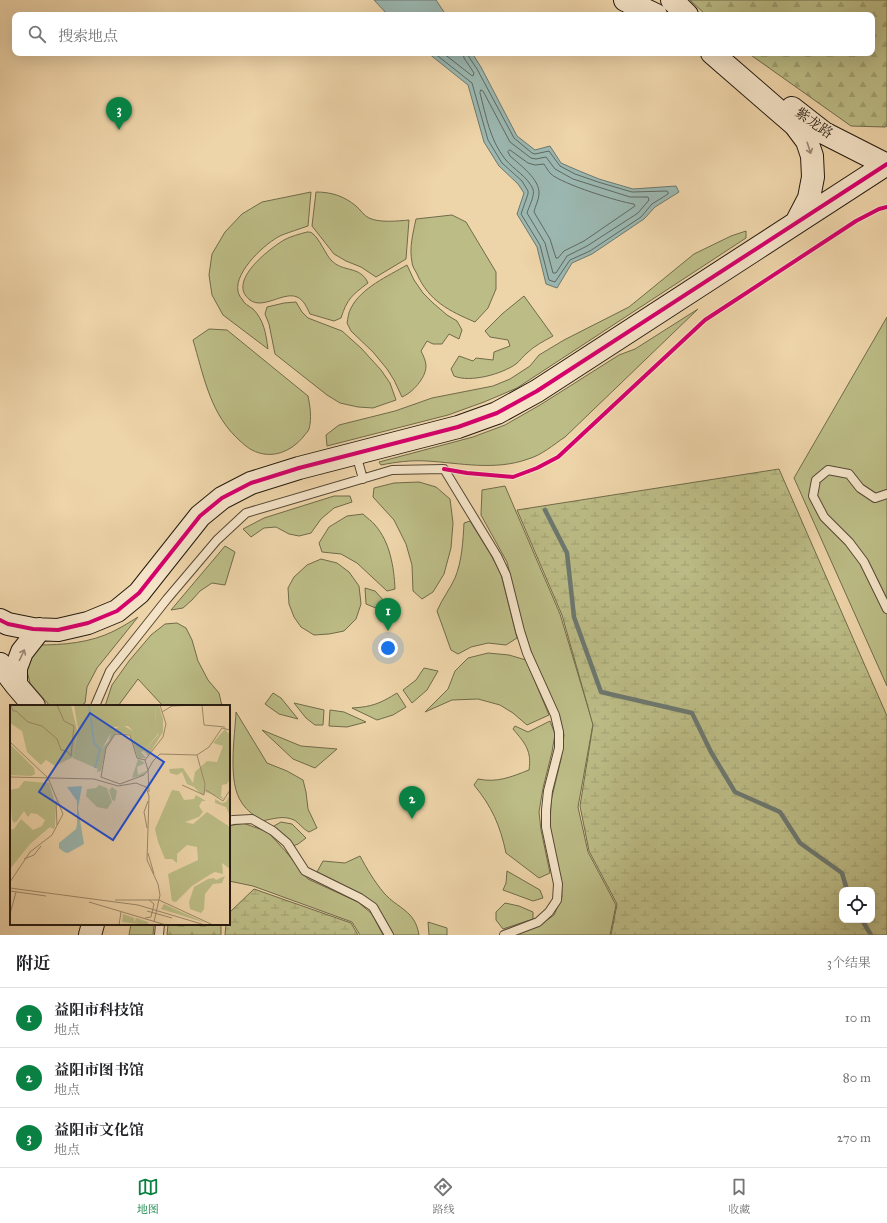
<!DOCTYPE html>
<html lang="zh">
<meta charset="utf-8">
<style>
body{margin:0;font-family:"IM FELL Great Primer","Noto Serif SC",serif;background:#f6f6f6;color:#202124}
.controls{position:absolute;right:12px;bottom:12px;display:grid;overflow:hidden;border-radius:8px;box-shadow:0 4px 16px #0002}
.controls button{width:36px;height:36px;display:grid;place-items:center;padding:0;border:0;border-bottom:1px solid #e0e0e0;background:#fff;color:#202124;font:20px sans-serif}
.you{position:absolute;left:388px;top:648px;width:14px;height:14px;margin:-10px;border:3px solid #fff;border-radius:50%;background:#1a73e8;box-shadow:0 0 0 6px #1a73e833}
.badge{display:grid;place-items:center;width:26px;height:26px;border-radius:50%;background:#0b8043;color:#fff;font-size:13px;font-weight:700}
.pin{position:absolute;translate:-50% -33px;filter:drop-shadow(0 1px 2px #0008)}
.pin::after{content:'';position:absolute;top:21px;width:14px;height:12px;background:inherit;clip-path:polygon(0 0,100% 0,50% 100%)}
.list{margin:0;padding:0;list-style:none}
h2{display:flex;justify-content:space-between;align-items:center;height:52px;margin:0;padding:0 16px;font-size:17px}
h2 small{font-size:13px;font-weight:400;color:#757577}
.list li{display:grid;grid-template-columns:26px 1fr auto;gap:12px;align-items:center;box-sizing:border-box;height:60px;padding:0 16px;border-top:1px solid #e0e0e0}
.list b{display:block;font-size:15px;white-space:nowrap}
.list p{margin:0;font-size:13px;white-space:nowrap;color:#757577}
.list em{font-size:13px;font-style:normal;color:#757577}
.icon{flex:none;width:22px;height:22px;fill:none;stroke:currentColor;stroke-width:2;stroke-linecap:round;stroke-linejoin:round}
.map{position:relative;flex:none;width:887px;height:935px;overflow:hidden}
.search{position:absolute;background:#fff;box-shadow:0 4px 16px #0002;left:12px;right:12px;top:12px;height:44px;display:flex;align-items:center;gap:10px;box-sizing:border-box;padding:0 14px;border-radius:8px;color:#757577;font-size:15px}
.sheet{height:232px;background:#fff}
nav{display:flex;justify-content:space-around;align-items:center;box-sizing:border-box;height:56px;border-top:1px solid #e0e0e0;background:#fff;font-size:11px;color:#757577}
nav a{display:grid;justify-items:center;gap:2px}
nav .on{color:#0b8043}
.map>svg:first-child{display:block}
.grass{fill:#bcbc86;stroke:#706b4a}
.forest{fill:url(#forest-firs);stroke:#706b4a}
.wetland{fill:url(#wetland-marsh);stroke:#706b4a;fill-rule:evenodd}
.water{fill:#9bb7b0;stroke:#6c7870}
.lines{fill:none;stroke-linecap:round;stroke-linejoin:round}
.shore{stroke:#606860;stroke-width:1}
.stream{stroke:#6c7870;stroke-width:4.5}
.lane-casing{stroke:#574836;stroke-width:10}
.secondary-casing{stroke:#251a0f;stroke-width:24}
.lane{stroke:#f4e3c7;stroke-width:8}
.secondary{stroke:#f4e3c7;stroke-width:22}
.cycleway-casing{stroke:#f4e3c7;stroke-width:6}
.cycleway{stroke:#d6006c;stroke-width:4}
.oneway{stroke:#978974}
.labels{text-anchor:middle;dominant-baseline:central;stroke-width:3.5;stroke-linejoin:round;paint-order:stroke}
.street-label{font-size:14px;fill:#251a0f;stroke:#f4e3c7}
.inset-river{fill:none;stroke:#9bb7b0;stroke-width:2}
.inset-road{fill:none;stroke:#9e8a6b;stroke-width:1}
.view{fill:#1d4ed8;fill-opacity:0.15;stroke:#1d4ed8;stroke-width:2}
.inset-edge{fill:none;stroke:#251a0f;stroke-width:2}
</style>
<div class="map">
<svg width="887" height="935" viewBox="0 0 887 935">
<defs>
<pattern id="forest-firs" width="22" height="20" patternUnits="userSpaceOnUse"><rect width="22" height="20" fill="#bcbc86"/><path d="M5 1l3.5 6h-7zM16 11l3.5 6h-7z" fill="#a1a172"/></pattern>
<pattern id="wetland-marsh" width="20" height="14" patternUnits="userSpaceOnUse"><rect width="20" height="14" fill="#bcbc86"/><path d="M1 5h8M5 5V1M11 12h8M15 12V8" fill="none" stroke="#a1a172"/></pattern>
</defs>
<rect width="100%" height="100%" fill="#eed4a9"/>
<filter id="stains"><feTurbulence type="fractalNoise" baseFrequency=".005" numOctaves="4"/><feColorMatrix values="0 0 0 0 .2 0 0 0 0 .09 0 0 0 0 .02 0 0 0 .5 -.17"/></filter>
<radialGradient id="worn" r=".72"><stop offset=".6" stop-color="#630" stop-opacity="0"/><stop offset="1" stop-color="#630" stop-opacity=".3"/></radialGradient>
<path class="grass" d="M 311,192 L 308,226 C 299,229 290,232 282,235 C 266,242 234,272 238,291 C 238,293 240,297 242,299 C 244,304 249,306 253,309 C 264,320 266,334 268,349 L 223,315 L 212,295 L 209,275 L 212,254 L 225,232 L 242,214 L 262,202 Z
M 316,192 C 331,192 344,196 356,206 C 360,209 364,216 369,218 C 379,223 398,221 409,220 L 406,259 L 376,277 L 361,267 L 346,261 L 334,254 L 312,226 Z
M 452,215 L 466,222 L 496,272 L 496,289 L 488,308 L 475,322 C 449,311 429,301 417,274 C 415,270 412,266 412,262 C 409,248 413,233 416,219 Z
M 746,231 L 746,238 L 517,388 L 484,402 L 448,415 L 327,446 L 326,435 L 339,425 L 395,411 L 432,398 L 493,386 L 510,379 L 530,366 L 539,355 L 564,340 L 629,307 L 694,254 L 731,236 Z
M 307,232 C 309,232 312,232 313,234 C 319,238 326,255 331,260 C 343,273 360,265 368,283 C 352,295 347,299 341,318 L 334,321 L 310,314 C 307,308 304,300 297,297 C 284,291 263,310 250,300 C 226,282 269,249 284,240 C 291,236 300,234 307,232 Z
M 407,265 L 414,280 L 423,293 L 433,303 L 447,315 L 457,321 L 462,330 L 459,339 L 449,334 L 442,344 L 433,344 L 427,341 L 421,351 C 423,355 426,361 426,366 C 426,378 412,393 402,397 L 394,380 L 387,369 L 373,352 L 351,331 L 347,323 C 348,319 348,313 351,308 C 361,288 388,276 407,265 Z
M 524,296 L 553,336 C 544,341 534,346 527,353 C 523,356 520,361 516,364 C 502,374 470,383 454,376 L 451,369 L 459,356 L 473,361 L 476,358 L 493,360 L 494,352 L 510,346 L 508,340 L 490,337 L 485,331 L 502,314 Z
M 296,302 L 302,312 L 308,318 L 342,331 L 361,348 L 381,370 L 390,383 L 396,400 L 373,408 L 358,407 L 340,403 L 327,395 L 275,354 L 269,324 L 265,314 L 267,307 L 284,303 Z
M 698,309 L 565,437 C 553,445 542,455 528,459 C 495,471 460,463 427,461 C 411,460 396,462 381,465 L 379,462 L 473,437 L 505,425 L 540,405 L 619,355 L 635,349 Z
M 887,317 L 887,686 L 794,478 Z
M 209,329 L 227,330 L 308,396 C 310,406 312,418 309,429 C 308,432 305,434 304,436 C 291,452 271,460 252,450 C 246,447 239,440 234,435 C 209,409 203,373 193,340 Z
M 419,482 L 436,487 L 450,499 L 453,523 L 451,548 L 444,574 L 433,592 L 422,599 L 413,591 L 412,565 L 406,544 L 394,520 L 373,497 L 374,488 L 394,483 Z
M 505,486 L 560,614 L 593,724 L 578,807 L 588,852 L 616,905 L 610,935 L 516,935 L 537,927 L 554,915 L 562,897 L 561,879 L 550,830 L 551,801 L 561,759 L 564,735 L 559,714 L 532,654 L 523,628 L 507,562 L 481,515 L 482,490 Z
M 334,496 L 350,496 L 352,502 L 334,508 L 321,519 L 311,533 L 299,536 L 289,534 L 276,527 L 264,528 L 251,537 L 243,529 L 264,518 Z
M 363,514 C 367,518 372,521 375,525 C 390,542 394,567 395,589 L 387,591 L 357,563 L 341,554 L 322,552 L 319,543 L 329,527 L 347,516 Z
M 470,521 L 491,555 L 501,574 L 517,638 L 506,645 L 488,643 L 471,647 L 458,654 L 451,650 L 437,611 C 442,599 450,589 455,578 C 462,561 463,541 464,523 Z
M 225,546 L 235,552 L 225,585 L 212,583 L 200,591 L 192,600 L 183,608 L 171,610 Z
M 321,559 L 337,563 L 349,572 L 359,586 L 361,604 L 356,619 L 344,631 L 329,634 L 314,635 L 301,627 L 294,617 L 289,604 L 288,588 L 294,577 L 307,565 Z
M 365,588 L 375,591 L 385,602 L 393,615 L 366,604 Z
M 138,617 L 97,668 L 87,687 L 85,703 L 80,706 L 50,706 L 30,683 L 26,667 L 37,645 C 63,645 90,643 114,631 C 122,627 130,622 138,617 Z
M 177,623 L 186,628 L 192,640 L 198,661 L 208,680 L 219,693 L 222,706 L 163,706 L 138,679 L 118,706 L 105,706 L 112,685 L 129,661 L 151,635 L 165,624 Z
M 488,653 L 509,655 L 526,660 L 549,715 L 527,725 L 513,713 L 500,705 L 478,699 L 452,700 L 425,712 L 448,689 L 455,671 L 468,658 Z
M 424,668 L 438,671 L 427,690 L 412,703 L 403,690 L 416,680 Z
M 273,693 L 281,698 L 298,719 L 279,714 L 265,704 Z
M 397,693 L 406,707 L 393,715 L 377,720 L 352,708 C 372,707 381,703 397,693 Z
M 294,703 L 324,710 L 323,725 L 315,725 L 306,718 Z
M 330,710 L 344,712 L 366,722 L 347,727 L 329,726 Z
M 236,712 L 267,763 L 287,771 L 303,780 L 306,792 L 308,809 L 317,828 L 309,832 C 303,829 298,822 294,820 C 284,815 272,819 262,821 C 255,816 247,811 242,803 C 227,783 235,736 236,712 Z
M 550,721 L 555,734 L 552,752 L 543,788 L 539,812 L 541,830 L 550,873 L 539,878 L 506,853 C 500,825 492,807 474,785 L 478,779 C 497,783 511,777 529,770 C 532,751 525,743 513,729 L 515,726 L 528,732 Z
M 262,730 L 301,746 L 337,749 L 315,768 L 293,759 Z
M 281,822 L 292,824 L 306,838 L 298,844 L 293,846 L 284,835 L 277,832 L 274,826 Z
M 243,823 L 268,832 L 287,853 L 308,879 L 358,902 L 372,914 L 383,935 L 360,935 L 352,922 L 253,886 L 229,881 L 229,826 Z
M 360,856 C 367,869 374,881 384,893 C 398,909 415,910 419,935 L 392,935 L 373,903 L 357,892 L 317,872 L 323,861 L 345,863 Z
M 507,871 L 540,890 L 543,898 L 533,901 L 503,890 L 506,883 Z
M 505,903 L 519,906 L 533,912 L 533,919 L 503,929 L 496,920 L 496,912 Z
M 428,922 L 447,928 L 447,935 L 429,935 Z
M 131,924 L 154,924 L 153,935 L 129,935 Z"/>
<path class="forest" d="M 690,0 L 887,0 L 887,126 L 885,127 L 851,126 L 748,53 L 872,53 L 872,15 L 706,15 Z
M 168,924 L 221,924 L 221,935 L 167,935 Z"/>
<path class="wetland" d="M 779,469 L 887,716 L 887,935 L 611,935 L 617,904 L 589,851 L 580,806 L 593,725 L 562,615 L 517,510 ZM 842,890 L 872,890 L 872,920 L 842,920 Z
M 254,889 L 351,923 L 358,935 L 225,935 L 226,924 L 229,924 L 229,913 Z"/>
<path class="water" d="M 374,0 L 436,0 L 446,15 L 388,15 Z
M 428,53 L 472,53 L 481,67 L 517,136 L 535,150 L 550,146 L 561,163 L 577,170 L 599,179 L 633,189 L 676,186 L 679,192 L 655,207 L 644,219 L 592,254 L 572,263 L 557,288 L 546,284 L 537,247 L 517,214 L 524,193 L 518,184 L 499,166 L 484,142 L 468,85 Z"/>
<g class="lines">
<path class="shore" d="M 434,53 L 472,83 L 488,140 L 502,163 L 522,181 L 528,191 L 528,194 L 521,214 L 540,245 L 549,280 L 555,282 L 570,260 L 590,251 L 641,217 L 652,204 L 668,194 L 668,192 L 667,191 L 632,192 L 598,182 L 575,174 L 560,166 L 549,151 L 535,154 L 532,153 L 514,138 L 477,69 L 469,57 L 468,53
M 443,53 L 471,75 L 473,76 L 474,73 L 464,58 L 463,53
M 481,90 L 483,91 L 510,142 L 531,158 L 536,159 L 546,157 L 555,169 L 573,179 L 630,197 L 648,197 L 649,200 L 638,213 L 587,246 L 567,256 L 556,273 L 553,273 L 545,243 L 527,213 C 529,206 535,196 533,189 C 527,176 514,170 505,159 C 490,140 486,116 480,93 Z
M 510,150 L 528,163 L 535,165 L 544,164 C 546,167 548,171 551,174 C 562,184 619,202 634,204 L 635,206 L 584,241 L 564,251 L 558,258 L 556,258 L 550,239 L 534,212 C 535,206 539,200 539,194 C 540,179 520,165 510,156 L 508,152 Z"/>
<path class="stream" d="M 545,510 L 567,553 L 574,617 L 601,692 L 692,713 L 711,752 L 735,792 L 780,812 L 800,843 L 842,873 L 847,890
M 862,920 L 871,935"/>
<g class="lane-casing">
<path id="lane" d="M 356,454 L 363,479
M 887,494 L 875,498 L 860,488 L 849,474 L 828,470 L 816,480 L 813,496 L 824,517 L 849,542 L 864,562 L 887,609
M 95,706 L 110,671 L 167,599 L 217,540 L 246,513 L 392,470 L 444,469 L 497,556 L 506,575 L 520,631 L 527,653 L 555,715 L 559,732 L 559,748 L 548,791 L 546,810 L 546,827 L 558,884 L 557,900 L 549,912 L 538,922 L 504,935
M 229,821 L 233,820 L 252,819 L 273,831 L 287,843 L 305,871 L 360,898 L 373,907 L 389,935
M 159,935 L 160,924"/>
</g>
<g class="secondary-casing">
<path id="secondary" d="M 625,0 L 656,15
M 672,0 L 687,15
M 712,53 L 795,125 L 807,141 L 812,156 L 813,177 L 809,198 L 796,223
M 792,108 L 824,133 L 887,165
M 0,620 L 8,624 L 33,629 L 58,630 L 88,623 L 117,611 L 139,593 L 200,516 L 222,498 L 251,483 L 299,468 L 458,427 L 497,413 L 537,391 L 887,164
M 0,664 L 16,685 L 34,706
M 16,685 L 16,668 L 22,652 L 40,629
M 90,935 L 93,924"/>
</g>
<use href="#lane" class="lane"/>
<use href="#secondary" class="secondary"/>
<g class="cycleway-casing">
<path id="cycleway" d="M 444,469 L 467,473 L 513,477 L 537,468 L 558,457 L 705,320 L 856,221 L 879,209 L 887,207
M 0,620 L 8,624 L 33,629 L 58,630 L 88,623 L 117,611 L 139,593 L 200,516 L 222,498 L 251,483 L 299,468 L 458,427 L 497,413 L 537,391 L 887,164"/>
</g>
<use href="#cycleway" class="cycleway"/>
</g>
<defs><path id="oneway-shaft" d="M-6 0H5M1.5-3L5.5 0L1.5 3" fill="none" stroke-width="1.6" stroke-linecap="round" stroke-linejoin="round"/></defs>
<g class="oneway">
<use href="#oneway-shaft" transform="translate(809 148) rotate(72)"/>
<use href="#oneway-shaft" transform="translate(22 655) rotate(-64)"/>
</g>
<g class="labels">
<g class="street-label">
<text transform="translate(814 123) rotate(35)">紫龙路</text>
</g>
</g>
<g transform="translate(10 705)">
<rect width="220" height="220" fill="#eed4a9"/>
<path d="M 0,0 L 61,0 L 67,25 L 63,52 L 45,61 L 36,55 L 31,60 L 17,47 L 12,26 L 0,18 ZM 112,20 L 123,26 L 124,39 L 136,53 L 128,53 L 120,29 L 106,28 L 96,43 L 91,66 L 87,67 L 93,42 L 99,36 L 101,26 ZM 128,54 L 135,58 L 127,62 L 128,70 L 136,66 L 135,61 L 136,66 L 133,70 L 122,73 ZM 89,80 L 97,83 L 102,97 L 97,104 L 87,102 L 76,91 L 77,84 L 86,83 ZM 102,82 L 107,86 L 105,96 L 102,95 L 99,85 ZM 154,199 L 196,218 L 151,204 ZM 113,209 L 124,213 L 124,217 L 126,213 L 138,217 L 138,220 L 112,217 Z" fill="#bcbc86"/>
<path d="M 146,0 L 149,0 L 153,14 L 153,27 L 138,51 L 134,46 L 148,30 L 145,22 ZM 215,24 L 220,30 L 220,74 L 217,79 L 212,80 L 211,91 L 215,95 L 196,87 L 192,90 L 184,82 L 177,79 L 172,67 L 167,70 L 160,68 L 159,64 L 173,63 L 183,78 L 185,67 L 197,56 L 207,57 L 213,41 L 203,38 ZM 0,39 L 24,63 L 25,69 L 21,71 L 0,70 ZM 14,76 L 39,78 L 46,101 L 45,121 L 44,124 L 40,122 L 20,139 L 0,164 L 0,125 L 4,124 L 11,114 L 23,125 L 32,121 L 35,115 L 27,109 L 21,108 L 18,112 L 14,106 L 7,116 L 4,118 L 2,115 L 0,85 L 9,83 ZM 162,85 L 169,86 L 174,95 L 184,94 L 186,90 L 196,96 L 192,96 L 189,101 L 193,107 L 189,112 L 175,117 L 183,119 L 197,107 L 220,122 L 220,164 L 212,158 L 213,169 L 205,167 L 201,169 L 182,181 L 166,197 L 162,196 L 158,169 L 188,155 L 187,142 L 177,140 L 167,149 L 167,158 L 162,154 L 155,154 L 148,137 L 145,124 ZM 220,90 L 220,111 L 216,102 L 205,98 L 205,94 L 212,98 L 216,97 ZM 215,171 L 212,178 L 203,179 L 195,189 L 194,204 L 191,208 L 180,204 L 179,197 L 184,182 L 198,174 L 204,173 L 206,175 Z" fill="#bcbc86"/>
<path d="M 64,0 L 146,0 L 145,22 L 148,24 L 147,30 L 134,46 L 130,47 L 124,39 L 123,26 L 118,21 L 104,22 L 93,42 L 88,64 L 63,53 L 68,24 Z" fill="#bcbc86"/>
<path d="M 72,81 L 68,103 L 74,139 L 58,148 L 54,147 L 49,143 L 49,138 L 66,124 L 67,119 L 67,96 L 57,82 Z" fill="#9bb7b0"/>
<path class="inset-river" d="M 79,0 L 84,38 L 90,44 L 85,63"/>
<path class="inset-road" d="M 1,0 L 3,6 L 6,6 L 18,17 L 32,21 L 47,34 L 51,45 L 57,46 L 61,51 L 64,21 L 54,16 L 47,0M 192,0 L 194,20 L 215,22M 152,7 L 162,1 L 187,0M 0,37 L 38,73 L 53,109 L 42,130 L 20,147 L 0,177M 135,55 L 153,32 L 156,19 L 150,0M 0,72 L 84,74 L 108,81 L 126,78 L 136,82 L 139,91 L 137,155 L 148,179 L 150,190 L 144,217M 172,80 L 194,90 L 195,79 L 187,50M 196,85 L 213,96 L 220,85M 139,87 L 138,65 L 135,55 L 127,53 L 120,30 L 105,29 L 96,43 L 91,72 L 110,79 L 134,70 L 138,65 L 143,56 L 150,49 L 187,50 L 199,42 L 212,23 L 220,25M 46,96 L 47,120M 137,123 L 134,107 L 138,96M 138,148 L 144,169M 14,154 L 24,150 L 31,141M 0,183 L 128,200 L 195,220M 0,186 L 36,191M 105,195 L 149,195 L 203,220M 79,197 L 156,220M 137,206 L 162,213M 0,209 L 6,187M 135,213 L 141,212 L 144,199 L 139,195M 109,220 L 111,207"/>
<path class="view" d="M 80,8 L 154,57 L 103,135 L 29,87 Z"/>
<rect width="220" height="220" class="inset-edge"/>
</g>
<rect width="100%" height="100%" filter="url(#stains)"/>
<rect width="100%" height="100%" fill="url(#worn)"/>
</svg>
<div class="controls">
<button><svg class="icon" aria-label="locate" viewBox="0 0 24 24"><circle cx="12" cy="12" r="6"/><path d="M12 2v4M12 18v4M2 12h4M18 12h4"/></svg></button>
</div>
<div class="you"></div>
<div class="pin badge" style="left:388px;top:631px">1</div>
<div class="pin badge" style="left:412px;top:819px">2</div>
<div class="pin badge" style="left:119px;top:130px">3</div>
<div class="search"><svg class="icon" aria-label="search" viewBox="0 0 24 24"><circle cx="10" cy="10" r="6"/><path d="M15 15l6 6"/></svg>搜索地点</div>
</div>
<section class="sheet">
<h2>附近<small>3个结果</small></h2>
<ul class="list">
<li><span class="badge">1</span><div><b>益阳市科技馆</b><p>地点</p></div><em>10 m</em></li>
<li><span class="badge">2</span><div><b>益阳市图书馆</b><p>地点</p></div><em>80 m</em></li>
<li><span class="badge">3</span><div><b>益阳市文化馆</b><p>地点</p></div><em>270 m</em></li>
</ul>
</section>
<nav>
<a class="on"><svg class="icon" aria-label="map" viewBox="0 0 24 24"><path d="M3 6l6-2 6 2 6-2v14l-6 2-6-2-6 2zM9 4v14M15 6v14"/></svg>地图</a>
<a><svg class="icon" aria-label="directions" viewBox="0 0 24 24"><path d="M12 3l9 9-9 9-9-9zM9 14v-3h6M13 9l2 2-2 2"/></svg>路线</a>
<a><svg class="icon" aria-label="saved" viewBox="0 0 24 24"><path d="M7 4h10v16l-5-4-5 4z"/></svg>收藏</a>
</nav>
